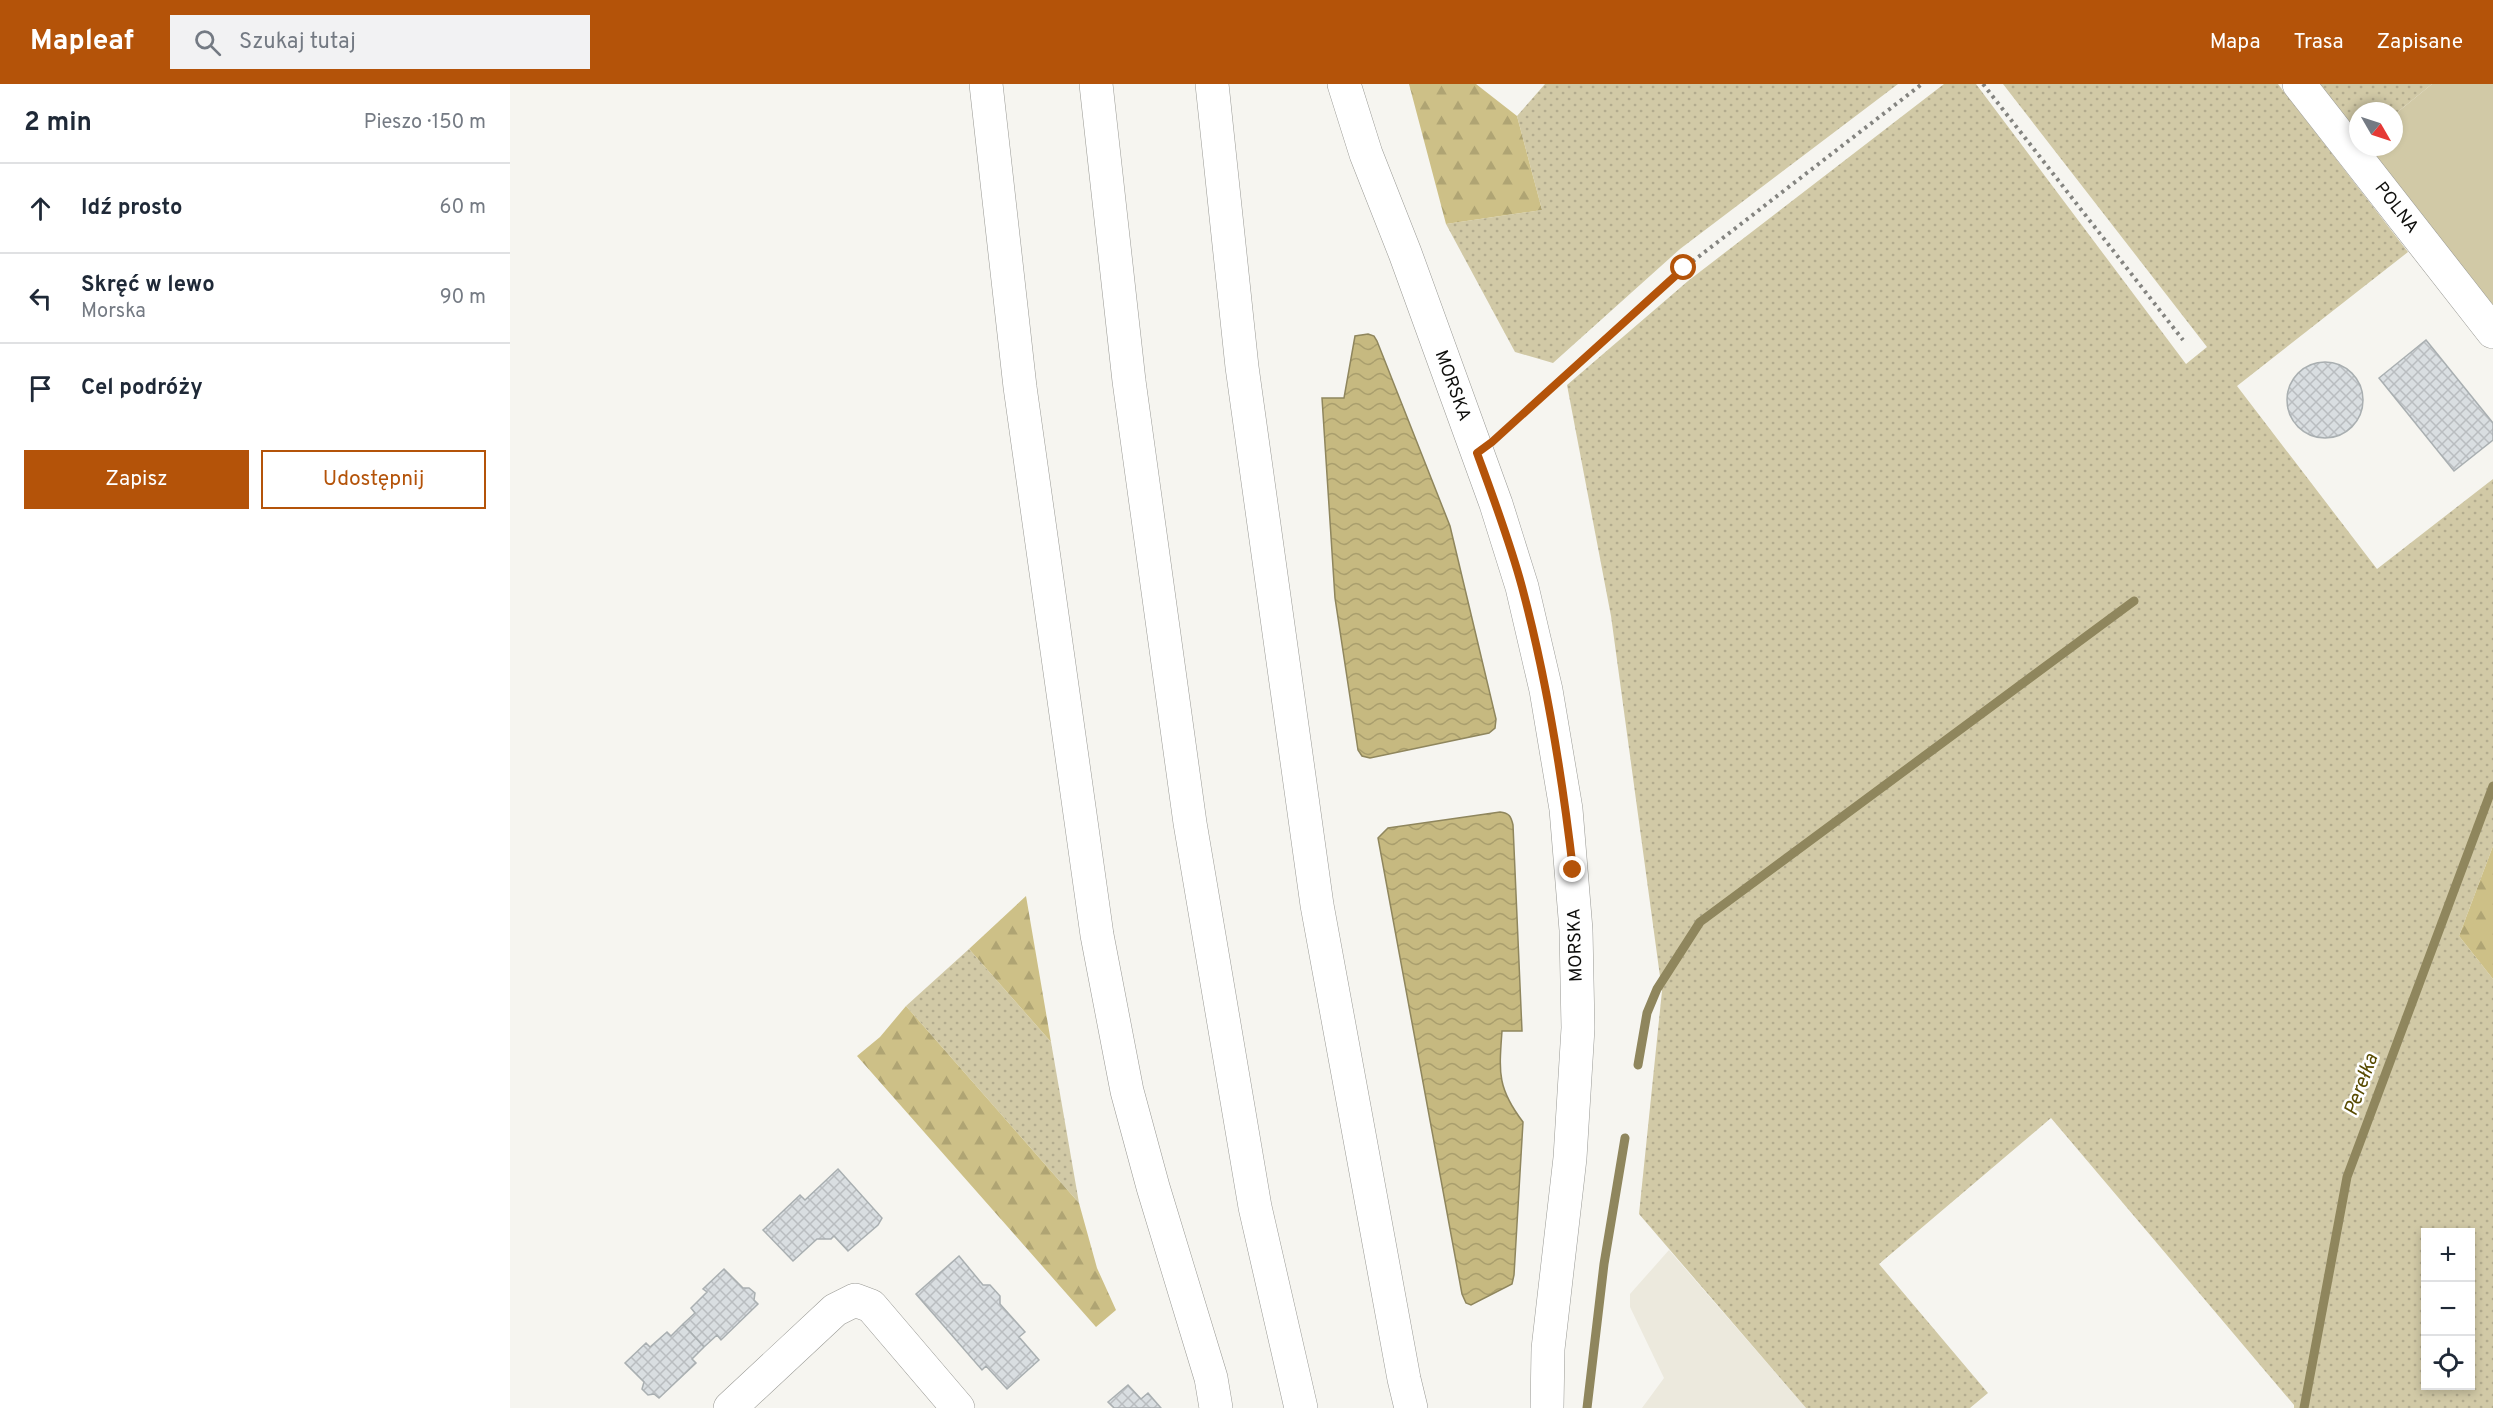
<!DOCTYPE html>
<html lang="pl">
<meta charset="utf-8">
<style>
body{margin:0;font-family:Overpass,sans-serif;background:#f2f2f3;color:#1f2937}
.controls{position:absolute;right:18px;bottom:18px;display:grid;overflow:hidden;border-radius:0px;box-shadow:0 3px 9px #0003}
.controls button{width:54px;height:54px;display:grid;place-items:center;padding:0;border:0;border-bottom:2px solid #e0e1e3;background:#fff;color:#1f2937;font:30px sans-serif}
.compass{position:absolute;left:1839px;top:18px;width:54px;height:54px;border-radius:50%;background:#fff;box-shadow:0 3px 9px #0003;rotate:129deg}
.stop{position:absolute;width:18px;height:18px;margin:-14px;border:4px solid #b45309;border-radius:50%;background:#fff}
.stop.end{background:#b45309;border-color:#fff;box-shadow:0 2px 6px #0008}
.list{margin:0;padding:0;list-style:none}
h2{display:flex;justify-content:space-between;align-items:center;height:78px;margin:0;padding:0 24px;font-size:26px}
h2 small{font-size:20px;font-weight:400;color:#747a83}
.list li{display:grid;grid-template-columns:39px 1fr auto;gap:18px;align-items:center;box-sizing:border-box;height:90px;padding:0 24px;border-top:2px solid #e0e1e3}
.list b{display:block;font-size:22px;white-space:nowrap}
.list p{margin:0;font-size:20px;white-space:nowrap;color:#747a83}
.list em{font-size:20px;font-style:normal;color:#747a83}
.actions{display:flex;gap:12px;padding:18px 24px}
.actions a{flex:1;padding:14px 0;border:2px solid #b45309;border-radius:0px;text-align:center;font-size:21px;color:#b45309}
.actions .main{background:#b45309;color:#fff}
.icon{flex:none;width:33px;height:33px;fill:none;stroke:currentColor;stroke-width:2;stroke-linecap:round;stroke-linejoin:round}
.map{position:relative;flex:none;width:1983px;height:1324px;overflow:hidden}
header{display:flex;align-items:center;gap:36px;box-sizing:border-box;height:84px;padding:0 30px;background:#b45309;color:#fff}
header strong{font-size:28px}
nav{display:flex;gap:33px;margin-inline-start:auto;font-size:21px}
.search{width:420px;height:54px;background:#f2f2f3;display:flex;align-items:center;gap:15px;box-sizing:border-box;padding:0 21px;border-radius:0px;color:#747a83;font-size:22px}
main{display:flex}
aside{flex:1;background:#fff}
.map>svg:first-child{display:block}
.built{fill:#ece9dd}
.grass{fill:url(#grass-dots);fill-rule:evenodd}
.forest{fill:url(#forest-firs)}
.pitch{fill:#d1c9a6}
.water{fill:url(#water-waves);stroke:#8f865d;stroke-width:1.5}
.lines{fill:none;stroke-linecap:round;stroke-linejoin:round}
.stream{stroke:#8f865d;stroke-width:9}
.building{fill:url(#building-cross-hatch);stroke:#a9afb1;stroke-width:1.5}
.minor-casing{stroke:#999994;stroke-width:34}
.highway-casing{stroke:#999994;stroke-width:34}
.path{stroke:#848480;stroke-width:4;stroke-dasharray:3 4.5;stroke-linecap:butt}
.minor{stroke:#fff;stroke-width:33}
.highway{stroke:#fff;stroke-width:33}
.route{stroke:#b45309;stroke-width:8}
.labels{text-anchor:middle;dominant-baseline:central;stroke-width:5;stroke-linejoin:round;paint-order:stroke}
.street-label{font-size:18px;fill:#0e0e0c;stroke:#fff}
.water-label{font-size:20px;font-style:italic;fill:#574a00;stroke:#fff}
</style>
<header>
<strong>Mapleaf</strong>
<div class="search"><svg class="icon" aria-label="search" viewBox="0 0 24 24"><circle cx="10" cy="10" r="6"/><path d="M15 15l6 6"/></svg>Szukaj tutaj</div>
<nav><a>Mapa</a><a>Trasa</a><a>Zapisane</a></nav>
</header>
<main>
<aside>
<h2>2 min<small>Pieszo · 150 m</small></h2>
<ul class="list">
<li><svg class="icon" aria-label="ahead" viewBox="0 0 24 24"><path d="M12 20V5M6 11l6-6 6 6"/></svg><div><b>Idź prosto</b></div><em>60 m</em></li>
<li><svg class="icon" aria-label="left" viewBox="0 0 24 24"><path d="M17 20v-9H6M10 6l-5 5 5 5"/></svg><div><b>Skręć w lewo</b><p>Morska</p></div><em>90 m</em></li>
<li><svg class="icon" aria-label="arrive" viewBox="0 0 24 24"><path d="M6 21V4h12l-3 4 3 4H6"/></svg><div><b>Cel podróży</b></div></li>
</ul>
<div class="actions"><a class="main">Zapisz</a><a>Udostępnij</a></div>
</aside>
<div class="map">
<svg width="1983" height="1324" viewBox="0 0 1983 1324">
<defs>
<pattern id="grass-dots" width="8" height="8" patternUnits="userSpaceOnUse" patternTransform="scale(1.5)"><rect width="8" height="8" fill="#d1c9a6"/><path d="M2 2h.1M6 6h.1" fill="none" stroke="#b2ab8e" stroke-width="1.8" stroke-linecap="round"/></pattern>
<pattern id="forest-firs" width="22" height="20" patternUnits="userSpaceOnUse" patternTransform="scale(1.5)"><rect width="22" height="20" fill="#cdc087"/><path d="M5 1l3.5 6h-7zM16 11l3.5 6h-7z" fill="#afa473"/></pattern>
<pattern id="water-waves" width="16" height="10" patternUnits="userSpaceOnUse" patternTransform="scale(1.5)"><rect width="16" height="10" fill="#c6b980"/><path d="M0 5q4-4 8 0t8 0" fill="none" stroke="#a99e6d"/></pattern>
<pattern id="building-cross-hatch" width="8" height="8" patternUnits="userSpaceOnUse" patternTransform="scale(1.5)"><rect width="8" height="8" fill="#d9dee1"/><path d="M0 0l8 8M0 8l8-8" fill="none" stroke="#b9bdc0"/></pattern>
</defs>
<rect width="100%" height="100%" fill="#f6f5f0"/>
<path class="built" d="M 1159,1166 L 1296,1324 L 1132,1324 L 1154,1294 L 1120,1223 L 1120,1210 Z"/>
<path class="grass" d="M 1035,0 L 1388,0 L 1170,165 L 1043,279 L 1005,268 L 936,140 L 1032,126 L 1007,32 Z
M 1434,0 L 1466,0 L 1676,280 L 1697,263 L 1493,0 L 1768,0 L 1898,168 L 1727,302 L 1867,485 L 1983,395 L 1983,762 L 1949,852 L 1983,895 L 1983,1324 L 1784,1324 L 1784,1321 L 1541,1034 L 1369,1180 L 1478,1309 L 1460,1324 L 1296,1324 L 1129,1130 L 1152,907 L 1101,532 L 1057,301 L 1178,197 ZM 1916,1148 L 1960,1148 L 1960,1302 L 1916,1302 Z
M 1802,0 L 1922,0 L 1884,31 L 1884,27 L 1848,27 L 1848,58 Z
M 459,865 L 541,958 L 569,1119 L 396,922 Z"/>
<path class="forest" d="M 899,0 L 966,0 L 1007,32 L 1032,126 L 936,140 Z
M 1983,762 L 1983,895 L 1949,852 Z
M 516,812 L 541,958 L 459,865 Z
M 396,922 L 569,1119 L 587,1184 L 606,1226 L 586,1243 L 347,972 L 370,953 Z"/>
<path class="pitch" d="M 1922,0 L 1983,0 L 1983,230 L 1852,63 L 1884,63 L 1884,31 Z"/>
<path class="water" d="M 858,250 L 864,252 L 867,257 L 940,442 L 986,635 L 985,644 L 979,649 L 860,674 L 852,672 L 848,666 L 825,514 L 812,314 L 834,314 L 845,252 Z
M 990,728 C 999,729 1001,732 1003,741 L 1012,947 L 992,947 C 989,988 987,1004 1013,1038 L 1004,1191 L 1002,1200 L 961,1221 L 956,1219 L 952,1210 L 868,754 L 878,744 Z"/>
<g class="lines">
<path class="stream" d="M 1128,981 L 1137,929 L 1147,905 L 1190,838 L 1624,517
M 1077,1324 L 1094,1180 L 1115,1054
M 1794,1324 L 1837,1093 L 1983,702"/>
</g>
<path class="building" d="M 1916,256 L 1983,339 L 1983,356 L 1944,387 L 1869,294 Z
M1777 316a38 38 0 1 1 76 0a38 38 0 1 1-76 0Z
M 328,1085 L 372,1134 L 368,1141 L 338,1167 L 324,1152 L 321,1155 L 307,1155 L 283,1177 L 253,1146 L 290,1111 L 295,1116 Z
M 449,1172 L 473,1201 L 480,1201 L 490,1212 L 490,1220 L 515,1248 L 509,1253 L 529,1276 L 497,1305 L 476,1282 L 472,1286 L 406,1210 Z
M 214,1185 L 233,1204 L 239,1204 L 245,1209 L 244,1216 L 248,1220 L 211,1256 L 207,1251 L 194,1263 L 173,1240 L 185,1229 L 181,1224 L 197,1208 L 193,1205 Z
M 173,1240 L 194,1263 L 182,1275 L 186,1279 L 149,1314 L 144,1310 L 138,1311 L 132,1305 L 134,1298 L 115,1279 L 136,1259 L 140,1263 L 157,1248 L 161,1252 Z
M 618,1301 L 631,1315 L 638,1309 L 651,1324 L 604,1324 L 598,1318 Z"/>
<g class="lines">
<g class="minor-casing">
<path id="minor" d="M 476,0 L 510,303 L 587,851 L 617,1007 L 643,1103 L 701,1294 L 706,1324
M 834,0 L 856,70 L 895,169 L 986,420 L 1012,503 L 1036,606 L 1056,725 L 1066,846 L 1068,944 L 1060,1074 L 1038,1265 L 1037,1324
M 1789,0 L 1983,248
M 220,1324 L 325,1226 L 345,1216 L 361,1222 L 448,1324"/>
</g>
<g class="highway-casing">
<path id="highway" d="M 586,0 L 619,297 L 680,739 L 745,1123 L 791,1324
M 702,0 L 732,283 L 807,821 L 894,1295 L 901,1324"/>
</g>
<path class="path" d="M 1473,0 L 1673,256
M 993,348 L 1174,184 L 1412,0"/>
<use href="#minor" class="minor"/>
<use href="#highway" class="highway"/>
</g>
<g class="lines">
<path class="route" d="M 1063,786 C 1052,691 1037,596 1012,503 C 1000,458 983,413 967,369 L 982,358 L 1174,184"/>
</g>
<g class="labels">
<g class="street-label">
<text transform="translate(1886 124) rotate(52)">POLNA</text>
<text transform="translate(942 302) rotate(70)">MORSKA</text>
<text transform="translate(1066 861) rotate(-92)">MORSKA</text>
</g>
<g class="water-label">
<text transform="translate(1852 1001) rotate(-70)">Perełka</text>
</g>
</g>
</svg>
<div class="controls">
<button>+</button>
<button>−</button>
<button><svg class="icon" aria-label="locate" viewBox="0 0 24 24"><circle cx="12" cy="12" r="6"/><path d="M12 2v4M12 18v4M2 12h4M18 12h4"/></svg></button>
</div>
<svg class="compass" viewBox="-18 -18 36 36"><path d="M0-13l5 13h-10z" fill="#e53935"/><path d="M0 13l5-13h-10z" fill="#747a83"/></svg>
<div class="stop" style="left:1174px;top:184px"></div>
<div class="stop end" style="left:1063px;top:786px"></div>
</div>
</main>
